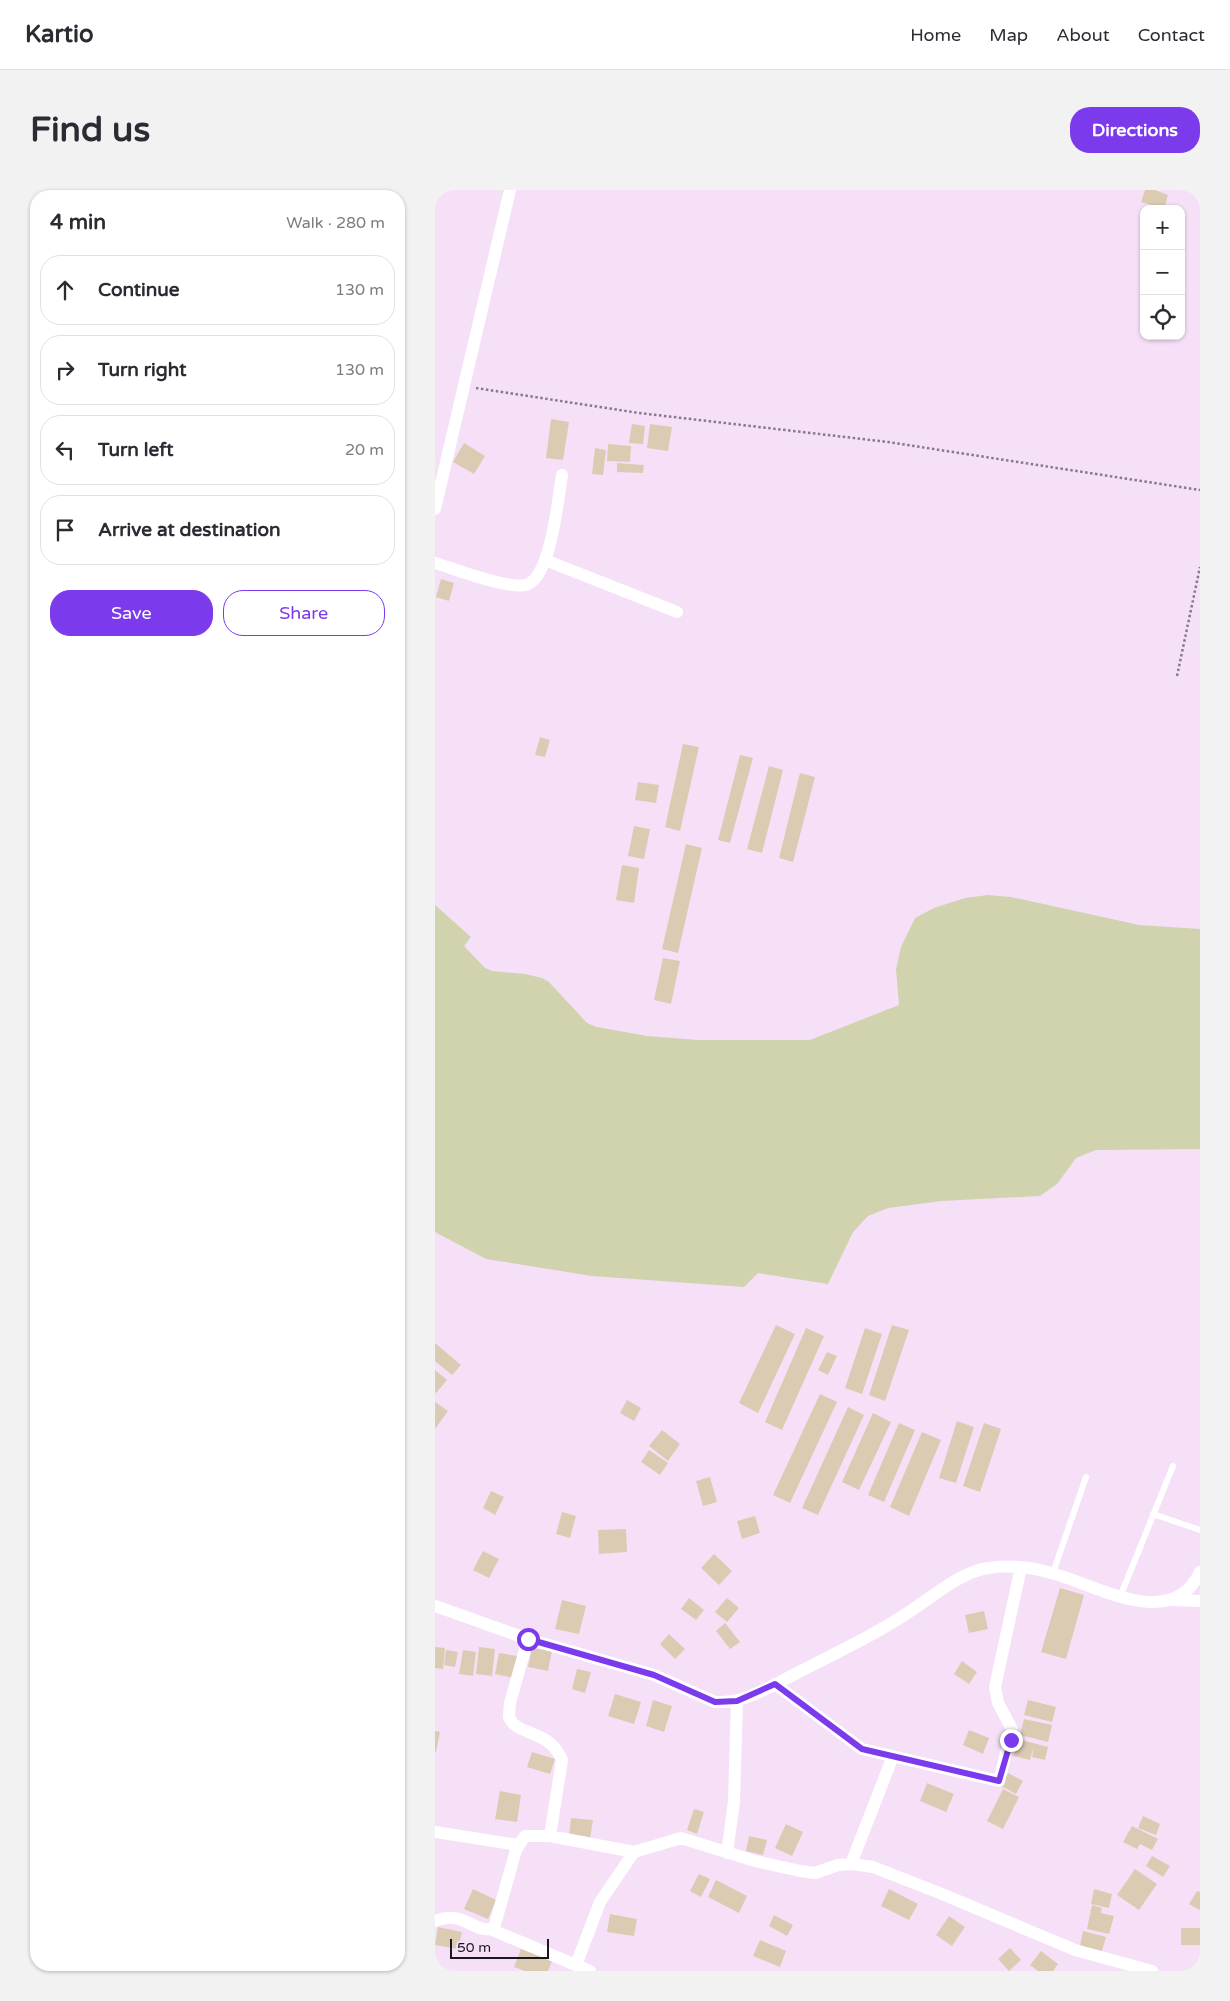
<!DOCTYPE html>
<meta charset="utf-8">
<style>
body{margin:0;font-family:"Varela Round",sans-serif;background:#f2f2f3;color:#2b2b33}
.controls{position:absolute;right:15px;top:15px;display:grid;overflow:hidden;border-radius:10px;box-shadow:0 1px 4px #0004}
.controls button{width:45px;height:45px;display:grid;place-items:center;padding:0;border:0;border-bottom:1px solid #e1e1e2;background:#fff;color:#2b2b33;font:25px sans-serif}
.scale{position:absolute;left:15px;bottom:12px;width:99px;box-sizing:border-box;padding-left:5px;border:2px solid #1d161e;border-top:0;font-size:14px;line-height:18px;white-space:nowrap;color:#1d161e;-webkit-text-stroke:4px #f5e0f8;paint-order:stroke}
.stop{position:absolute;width:15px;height:15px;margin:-11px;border:4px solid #7c3aed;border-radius:50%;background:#fff}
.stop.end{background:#7c3aed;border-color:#fff;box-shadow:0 1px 5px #0008}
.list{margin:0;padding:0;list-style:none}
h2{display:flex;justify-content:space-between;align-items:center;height:65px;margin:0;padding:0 20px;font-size:21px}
h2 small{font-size:16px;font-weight:400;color:#7c7c81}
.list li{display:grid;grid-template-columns:32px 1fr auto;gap:15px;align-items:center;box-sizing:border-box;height:70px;margin:0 10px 10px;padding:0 10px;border:1px solid #e1e1e2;border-radius:20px}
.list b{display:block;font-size:19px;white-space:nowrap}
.list em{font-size:16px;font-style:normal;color:#7c7c81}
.actions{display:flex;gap:10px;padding:15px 20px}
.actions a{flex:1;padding:11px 0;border:1px solid #7c3aed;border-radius:20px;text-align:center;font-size:18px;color:#7c3aed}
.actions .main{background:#7c3aed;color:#fff}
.icon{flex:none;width:28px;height:28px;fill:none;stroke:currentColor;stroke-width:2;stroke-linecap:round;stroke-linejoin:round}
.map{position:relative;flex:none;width:765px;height:1781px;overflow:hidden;border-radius:20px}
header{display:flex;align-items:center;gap:30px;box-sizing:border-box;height:70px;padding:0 25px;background:#fff;border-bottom:1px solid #e1e1e2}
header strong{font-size:24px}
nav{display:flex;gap:28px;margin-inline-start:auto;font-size:18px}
.intro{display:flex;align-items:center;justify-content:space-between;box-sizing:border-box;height:120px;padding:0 30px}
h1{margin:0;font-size:35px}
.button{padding:12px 22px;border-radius:20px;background:#7c3aed;color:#fff;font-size:18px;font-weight:700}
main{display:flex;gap:30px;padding:0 30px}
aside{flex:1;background:#fff;border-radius:20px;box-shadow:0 1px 4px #0004}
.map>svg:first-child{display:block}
.green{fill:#d0d3ae}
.building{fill:#dccbb3}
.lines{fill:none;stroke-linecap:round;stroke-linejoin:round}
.path{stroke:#867988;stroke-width:2.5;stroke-dasharray:2.5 2.5;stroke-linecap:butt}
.service{stroke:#fff;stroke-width:6}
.minor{stroke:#fff;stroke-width:12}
.route{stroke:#7c3aed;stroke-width:6}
</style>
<header>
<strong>Kartio</strong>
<nav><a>Home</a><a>Map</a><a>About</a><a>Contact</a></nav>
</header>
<div class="intro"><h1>Find us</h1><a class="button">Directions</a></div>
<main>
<aside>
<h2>4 min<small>Walk · 280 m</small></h2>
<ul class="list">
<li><svg class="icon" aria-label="ahead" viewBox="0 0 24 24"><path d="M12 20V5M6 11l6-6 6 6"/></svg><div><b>Continue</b></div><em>130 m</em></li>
<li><svg class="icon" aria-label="right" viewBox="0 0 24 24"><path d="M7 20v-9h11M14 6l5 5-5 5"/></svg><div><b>Turn right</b></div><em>130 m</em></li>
<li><svg class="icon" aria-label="left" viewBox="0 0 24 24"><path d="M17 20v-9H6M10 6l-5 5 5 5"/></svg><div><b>Turn left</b></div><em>20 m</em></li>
<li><svg class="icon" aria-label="arrive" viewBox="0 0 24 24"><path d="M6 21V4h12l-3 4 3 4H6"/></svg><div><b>Arrive at destination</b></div></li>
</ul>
<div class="actions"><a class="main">Save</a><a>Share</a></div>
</aside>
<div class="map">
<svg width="765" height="1781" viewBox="0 0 765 1781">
<rect width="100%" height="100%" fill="#f5e0f8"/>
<path class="green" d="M 553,705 L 576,707 L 704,735 L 765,739 L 765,959 L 661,960 L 641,968 L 622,994 L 605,1006 L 507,1011 L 453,1018 L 433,1026 L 418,1042 L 393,1094 L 323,1083 L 309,1097 L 157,1086 L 51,1069 L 0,1042 L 0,715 L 36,747 L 29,756 L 50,778 L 57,781 L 90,784 L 107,788 L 114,792 L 152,833 L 162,837 L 212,846 L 263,850 L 375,850 L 464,815 L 461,779 L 466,757 L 480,728 L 499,718 L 530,708 Z"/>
<path class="building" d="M 710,0 L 720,0 L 733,5 L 729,19 L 706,12 Z
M 116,229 L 134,232 L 128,270 L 111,268 Z
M 197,234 L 210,236 L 208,254 L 194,253 Z
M 215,234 L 237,237 L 233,261 L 212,258 Z
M 29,253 L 50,266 L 39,284 L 18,272 Z
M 173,254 L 196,256 L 195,272 L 172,271 Z
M 160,258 L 171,260 L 168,285 L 157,284 Z
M 182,273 L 209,275 L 208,283 L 182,282 Z
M 6,389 L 19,393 L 14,411 L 1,407 Z
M 105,547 L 115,550 L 110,567 L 100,565 Z
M 248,554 L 264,557 L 245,641 L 230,637 Z
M 305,565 L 318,568 L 295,653 L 283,650 Z
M 334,576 L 348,580 L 327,663 L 312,659 Z
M 365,583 L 380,587 L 358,672 L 344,668 Z
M 203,592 L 224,595 L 221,613 L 200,610 Z
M 199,636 L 215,639 L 209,669 L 193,666 Z
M 251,654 L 267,658 L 243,763 L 227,759 Z
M 187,675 L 204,678 L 199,713 L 181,710 Z
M 228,768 L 245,771 L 236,814 L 219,810 Z
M 341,1135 L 360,1144 L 323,1223 L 304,1213 Z
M 457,1135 L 474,1140 L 450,1211 L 434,1205 Z
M 371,1138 L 389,1146 L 347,1240 L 330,1232 Z
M 430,1138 L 447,1144 L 427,1204 L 410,1198 Z
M 0,1153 L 26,1175 L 17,1185 L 0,1171 Z
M 392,1162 L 402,1166 L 393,1185 L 383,1180 Z
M 0,1180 L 12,1190 L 1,1203 L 0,1202 Z
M 385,1204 L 402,1212 L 355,1313 L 338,1305 Z
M 192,1210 L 206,1218 L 199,1231 L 185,1223 Z
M 0,1212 L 13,1221 L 0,1239 Z
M 413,1217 L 429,1225 L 383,1325 L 367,1318 Z
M 438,1223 L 456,1232 L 424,1300 L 407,1292 Z
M 522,1231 L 539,1237 L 521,1293 L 504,1288 Z
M 464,1233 L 480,1240 L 449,1312 L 433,1305 Z
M 549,1233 L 566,1239 L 545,1302 L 528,1296 Z
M 227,1240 L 245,1254 L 233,1271 L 214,1256 Z
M 487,1242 L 506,1250 L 474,1326 L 455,1317 Z
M 214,1260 L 233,1273 L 225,1285 L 206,1272 Z
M 275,1287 L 282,1312 L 268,1316 L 261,1291 Z
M 56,1301 L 69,1307 L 60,1325 L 48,1318 Z
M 127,1322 L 141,1326 L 135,1348 L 121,1344 Z
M 320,1326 L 325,1343 L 307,1349 L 302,1331 Z
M 191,1339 L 192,1362 L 164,1364 L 163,1340 Z
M 48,1361 L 64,1369 L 54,1388 L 38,1380 Z
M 279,1364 L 297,1381 L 284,1395 L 266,1378 Z
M 625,1398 L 649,1405 L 631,1469 L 606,1462 Z
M 254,1408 L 269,1420 L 261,1430 L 246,1419 Z
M 292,1408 L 304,1418 L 292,1432 L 280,1422 Z
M 127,1410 L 151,1416 L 144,1444 L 120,1439 Z
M 549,1421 L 553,1439 L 534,1443 L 530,1425 Z
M 290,1433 L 305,1452 L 295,1459 L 281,1441 Z
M 234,1444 L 250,1459 L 240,1469 L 225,1454 Z
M 0,1457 L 10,1458 L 8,1479 L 0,1478 Z
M 44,1457 L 60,1459 L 57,1486 L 41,1484 Z
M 97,1458 L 117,1461 L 113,1481 L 93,1477 Z
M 11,1460 L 23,1462 L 20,1477 L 9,1475 Z
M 28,1460 L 41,1462 L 38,1486 L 24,1484 Z
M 64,1463 L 82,1466 L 79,1488 L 60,1484 Z
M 527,1471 L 542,1482 L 534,1494 L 519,1484 Z
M 142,1479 L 156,1482 L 150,1503 L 137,1499 Z
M 180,1504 L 206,1512 L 199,1534 L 173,1526 Z
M 218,1510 L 237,1516 L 229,1542 L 211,1536 Z
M 593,1510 L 621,1517 L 617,1532 L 589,1525 Z
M 589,1529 L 617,1535 L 613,1552 L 585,1545 Z
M 534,1540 L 554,1548 L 548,1564 L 528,1555 Z
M 0,1541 L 5,1542 L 1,1562 L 0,1562 Z
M 583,1549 L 613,1557 L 610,1570 L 597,1567 L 599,1556 L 595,1570 L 579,1566 Z
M 97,1562 L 120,1569 L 115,1584 L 92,1577 Z
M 573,1583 L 588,1591 L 581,1604 L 566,1596 Z
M 492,1593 L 519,1604 L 511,1622 L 485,1611 Z
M 568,1599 L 584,1607 L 568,1639 L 552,1631 Z
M 65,1601 L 86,1605 L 82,1632 L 60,1629 Z
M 259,1619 L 269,1622 L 262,1644 L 252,1640 Z
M 708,1626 L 725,1634 L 721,1645 L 703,1638 Z
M 136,1628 L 158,1630 L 155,1649 L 134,1646 Z
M 351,1634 L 368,1642 L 357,1666 L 340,1658 Z
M 697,1636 L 723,1649 L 717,1660 L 705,1654 L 702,1659 L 688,1652 Z
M 314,1646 L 332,1650 L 328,1665 L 311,1661 Z
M 717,1666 L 735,1676 L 728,1687 L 711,1676 Z
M 700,1679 L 722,1694 L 704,1720 L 682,1705 Z
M 264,1684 L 275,1689 L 266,1707 L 255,1701 Z
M 281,1690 L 312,1706 L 304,1723 L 273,1707 Z
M 38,1699 L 61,1710 L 53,1729 L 29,1719 Z
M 454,1699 L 483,1714 L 474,1730 L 446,1716 Z
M 659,1699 L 677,1704 L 674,1718 L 656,1714 Z
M 762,1701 L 765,1702 L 765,1720 L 754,1714 Z
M 657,1715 L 667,1718 L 666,1723 L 679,1726 L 674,1744 L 652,1739 Z
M 175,1724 L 202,1729 L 199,1746 L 172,1742 Z
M 339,1725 L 358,1735 L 352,1746 L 334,1736 Z
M 514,1726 L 530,1737 L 517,1756 L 501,1745 Z
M 3,1737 L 27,1742 L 23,1759 L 0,1755 Z
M 746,1738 L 765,1738 L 765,1755 L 746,1755 Z
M 648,1741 L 671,1747 L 667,1761 L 645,1756 Z
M 325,1750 L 351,1761 L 345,1777 L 318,1766 Z
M 575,1758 L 586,1770 L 574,1781 L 563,1769 Z
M 86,1759 L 117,1771 L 113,1781 L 90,1781 L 79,1777 Z
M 606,1761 L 623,1774 L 618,1781 L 603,1781 L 595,1775 Z"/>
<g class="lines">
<path class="path" d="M 41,198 L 204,223 L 453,252 L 765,300
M 742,486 L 765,377"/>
<path class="service" d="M 718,1324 L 765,1340
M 618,1383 L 651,1287
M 685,1407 L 738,1276"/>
<path class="minor" d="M 0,319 L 75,0
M 110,370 L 242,422
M 0,373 C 20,379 72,399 90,395 C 116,390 123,308 127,285
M 738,1410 L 765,1411
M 0,1416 L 93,1449 L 219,1485 L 280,1512 C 288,1512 296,1512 303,1510 C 326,1504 347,1490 368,1480 C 405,1461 443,1443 477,1420 C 500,1405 526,1382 553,1378 C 574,1375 596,1377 616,1383 C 660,1394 737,1443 765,1382
M 93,1449 L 75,1513 L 74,1527 C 82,1547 114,1538 127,1570 L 115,1646
M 340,1494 L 427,1559 L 564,1591 L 577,1539 L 563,1513 L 560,1497 L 586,1377
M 0,1642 L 83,1655
M 292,1663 L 299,1612 L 302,1511
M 416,1674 L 458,1566
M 0,1731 C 29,1719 39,1745 59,1738 L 81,1660 L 90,1646 L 115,1646 L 199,1662
M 55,1739 L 155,1781
M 141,1775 L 165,1712 L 199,1662 L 246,1648 L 320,1671 L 365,1681 L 380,1683 L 403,1675 L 416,1674 L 438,1677 L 507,1704 L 640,1760 L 717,1781"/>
</g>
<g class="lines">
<path class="route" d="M 93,1449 L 219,1485 L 280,1512 L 302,1511 L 340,1494 L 427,1559 L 564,1591 L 576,1550"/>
</g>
</svg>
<div class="controls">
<button>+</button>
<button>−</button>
<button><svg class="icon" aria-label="locate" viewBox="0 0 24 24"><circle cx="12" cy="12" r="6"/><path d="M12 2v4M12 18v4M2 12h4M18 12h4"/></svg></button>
</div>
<div class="scale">50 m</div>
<div class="stop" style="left:93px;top:1449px"></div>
<div class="stop end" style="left:576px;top:1550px"></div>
</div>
</main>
